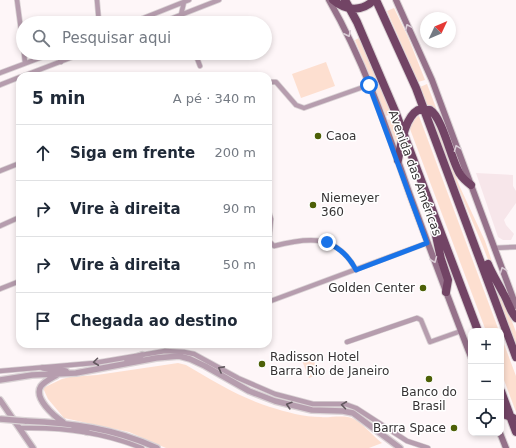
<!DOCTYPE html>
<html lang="pt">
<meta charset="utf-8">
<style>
body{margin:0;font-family:"DejaVu Sans",sans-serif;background:#f6f6f7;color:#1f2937}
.controls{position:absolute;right:12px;bottom:12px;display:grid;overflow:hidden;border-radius:8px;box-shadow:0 2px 6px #0003}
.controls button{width:36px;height:36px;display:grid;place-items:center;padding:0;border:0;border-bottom:1px solid #e0e1e3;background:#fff;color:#1f2937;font:20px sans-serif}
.compass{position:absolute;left:420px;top:12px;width:36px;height:36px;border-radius:50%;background:#fff;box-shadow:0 2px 6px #0003;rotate:46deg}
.stop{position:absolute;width:12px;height:12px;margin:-9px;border:3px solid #1a73e8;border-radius:50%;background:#fff}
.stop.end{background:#1a73e8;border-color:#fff;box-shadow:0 1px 4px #0008}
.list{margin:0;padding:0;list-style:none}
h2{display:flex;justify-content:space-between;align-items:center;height:52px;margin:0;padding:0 16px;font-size:17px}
h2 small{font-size:13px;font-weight:400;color:#747a83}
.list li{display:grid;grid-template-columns:26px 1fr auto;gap:12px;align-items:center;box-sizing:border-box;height:56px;padding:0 16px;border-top:1px solid #e0e1e3}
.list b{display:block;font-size:15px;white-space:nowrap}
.list em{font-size:13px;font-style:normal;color:#747a83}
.icon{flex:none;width:22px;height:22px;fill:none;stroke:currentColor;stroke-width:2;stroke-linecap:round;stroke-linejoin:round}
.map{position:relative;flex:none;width:516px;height:448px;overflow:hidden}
.search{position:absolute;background:#fff;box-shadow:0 2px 6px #0003;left:16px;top:16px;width:256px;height:44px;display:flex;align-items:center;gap:10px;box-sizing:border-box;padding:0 14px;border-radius:22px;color:#747a83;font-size:15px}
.panel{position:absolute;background:#fff;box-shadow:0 2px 6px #0003;left:16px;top:72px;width:256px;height:276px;border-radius:12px}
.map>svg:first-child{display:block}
.built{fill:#f7e6ea}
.green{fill:#fddfd0}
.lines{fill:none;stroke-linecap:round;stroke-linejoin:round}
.minor-casing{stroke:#dad3d5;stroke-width:6}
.tertiary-casing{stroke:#dad3d5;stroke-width:8}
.secondary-casing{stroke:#dad3d5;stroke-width:8}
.trunk-casing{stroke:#dad3d5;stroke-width:10}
.minor{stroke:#b69dae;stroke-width:4.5}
.tertiary{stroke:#b69dae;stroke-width:5.5}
.secondary{stroke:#95718a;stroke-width:6}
.trunk{stroke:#724465;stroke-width:8}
.tertiary-bridge-casing{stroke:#dad3d5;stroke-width:8;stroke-linecap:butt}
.tertiary-bridge{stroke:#b69dae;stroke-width:5.5}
.oneway{stroke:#dacdd6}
.oneway2{stroke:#63585f}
.route{stroke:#1a73e8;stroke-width:5}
.poi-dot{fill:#4d6007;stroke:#fff;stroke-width:1.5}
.labels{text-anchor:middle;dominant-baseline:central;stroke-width:3;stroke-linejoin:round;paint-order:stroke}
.poi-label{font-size:12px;fill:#363334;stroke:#fff;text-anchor:start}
.street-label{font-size:12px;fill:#363334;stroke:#fff}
</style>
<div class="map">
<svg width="516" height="448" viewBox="0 0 516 448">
<rect width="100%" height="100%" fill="#fef6f8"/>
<path class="built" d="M 476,173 L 513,175 L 513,186 L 516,191 L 516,203 L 504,220 L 506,225 L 514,234 L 511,240 L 503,240 L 498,237 Z"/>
<path class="green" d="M 394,8 L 408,37 L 425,80 L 418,82 L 387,11 Z
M 359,38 L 373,69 L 391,114 L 386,116 L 355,40 Z
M 326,62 L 335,86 L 301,98 L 292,74 Z
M 427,84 L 438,113 L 427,106 L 420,87 Z
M 419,115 L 419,116 L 499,331 L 486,331 L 410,129 L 413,121 Z
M 431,118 L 436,122 L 459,185 L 485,241 L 499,282 C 490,268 486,253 479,237 C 462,198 446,158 431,118 Z
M 392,119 L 399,136 L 397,145 L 387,120 Z
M 491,279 L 505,303 L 516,332 L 516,344 Z
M 501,336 L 516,376 L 516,412 L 501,372 Z
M 311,354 L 319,374 L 309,378 L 301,358 Z
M 178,363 L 186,365 C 213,381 239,397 270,407 C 286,412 304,417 321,417 C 330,418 345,414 354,419 C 362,423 374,437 382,443 L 369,448 L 166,448 L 129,432 L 64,418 L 48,399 L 43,388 L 62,379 L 70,377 L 97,375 Z"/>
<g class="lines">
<g class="minor-casing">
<path id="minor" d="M 17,0 L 23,45
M 97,0 L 99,23
M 184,2 L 181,15 L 184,23
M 131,23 L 189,0
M 160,23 L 219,0
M 24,53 L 25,63
M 58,53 L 61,62
M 195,53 L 200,66
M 0,73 L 53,53
M 23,76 L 83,53
M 268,82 L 276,82 L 296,105 L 304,108 L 369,85
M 0,85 L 20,77
M 0,171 L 20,163
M 268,209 L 271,219 L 269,241 L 274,246 C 309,237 337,234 356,270
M 0,226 L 20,217
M 494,248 L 516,247
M 0,289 L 20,281
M 268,302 L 427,243
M 347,342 L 417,318 L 421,320 L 430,342 L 461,331
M 0,371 L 94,363 L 165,351 L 184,352 L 194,354 L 238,378 L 275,394 L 313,404 L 345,404 L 356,408 L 407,441 L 428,448
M 21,428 C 62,427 103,432 142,448"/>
</g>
<g class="tertiary-casing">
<path id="tertiary" d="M 127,361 L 142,355
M 43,368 L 66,371
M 57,375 C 52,378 45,381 41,386 C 33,398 54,416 63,422
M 0,380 L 32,375 L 76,373 L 156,358 L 179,356 L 190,359 L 205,366 L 249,391 L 275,401 L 312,410 L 343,411 L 353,413 L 400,448
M 0,400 L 33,448
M 25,421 C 72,423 113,428 157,448
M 74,427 L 87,432"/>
</g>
<g class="secondary-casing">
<path id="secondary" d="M 329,0 C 364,61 387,129 410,195 C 430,249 450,303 471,357
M 396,0 L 432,80 L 516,306
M 500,433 L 506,448"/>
</g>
<g class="trunk-casing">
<path id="trunk" d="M 333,0 C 346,11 362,12 374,0
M 345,0 L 357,22 L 395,111 L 478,331
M 376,0 L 416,88 L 516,357
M 398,160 C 401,146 404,118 418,110 L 430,110 C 443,118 451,160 460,174 C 463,179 467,182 471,185
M 435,231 L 441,259 L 448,280 L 446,292
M 488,264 C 492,274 498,283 503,293 C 508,301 510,311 516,318
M 501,391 L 516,432
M 501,413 L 513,418"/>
</g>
<use href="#minor" class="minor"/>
<use href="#tertiary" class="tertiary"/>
<use href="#secondary" class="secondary"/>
<use href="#trunk" class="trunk"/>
<g class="tertiary-bridge-casing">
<path id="tertiary-bridge" d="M 0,419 L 25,421"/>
</g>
<use href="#tertiary-bridge" class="tertiary-bridge"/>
</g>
<defs><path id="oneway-chevron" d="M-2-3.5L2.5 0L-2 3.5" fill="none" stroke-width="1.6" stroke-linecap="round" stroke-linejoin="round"/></defs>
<g class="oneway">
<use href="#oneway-chevron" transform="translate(408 27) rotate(-114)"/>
<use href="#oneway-chevron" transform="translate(348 34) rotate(65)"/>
<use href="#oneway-chevron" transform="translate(457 148) rotate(-111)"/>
<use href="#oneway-chevron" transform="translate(434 260) rotate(68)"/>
<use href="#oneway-chevron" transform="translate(503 270) rotate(-110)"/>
</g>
<g class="oneway2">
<use href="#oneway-chevron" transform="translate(96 362) rotate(173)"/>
<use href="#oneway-chevron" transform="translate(221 369) rotate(-152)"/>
<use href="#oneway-chevron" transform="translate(289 405) rotate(-163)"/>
<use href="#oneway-chevron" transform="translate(344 405) rotate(-172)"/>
</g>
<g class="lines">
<path class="route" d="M 327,242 C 340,249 349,256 356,270 L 427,243 L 369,85"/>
</g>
<g class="poi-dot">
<circle cx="318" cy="136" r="4"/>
<circle cx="313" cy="205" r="4"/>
<circle cx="423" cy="288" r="4"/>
<circle cx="262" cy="364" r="4"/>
<circle cx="429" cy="379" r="4"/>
<circle cx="454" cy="428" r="4"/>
</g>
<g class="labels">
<g class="poi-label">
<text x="326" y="136">Caoa</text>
<text x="321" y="198">Niemeyer<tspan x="321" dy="14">360</tspan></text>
<text x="415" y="288" text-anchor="end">Golden Center</text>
<text x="270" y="357">Radisson Hotel<tspan x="270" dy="14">Barra Rio de Janeiro</tspan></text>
<text x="429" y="392" text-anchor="middle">Banco do<tspan x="429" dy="14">Brasil</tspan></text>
<text x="446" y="428" text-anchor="end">Barra Space</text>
</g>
<g class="street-label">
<text transform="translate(415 173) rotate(70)">Avenida das Américas</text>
</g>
</g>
</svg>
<div class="controls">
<button>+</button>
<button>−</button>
<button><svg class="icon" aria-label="locate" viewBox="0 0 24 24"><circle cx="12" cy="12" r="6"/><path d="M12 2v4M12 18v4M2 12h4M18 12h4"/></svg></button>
</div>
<svg class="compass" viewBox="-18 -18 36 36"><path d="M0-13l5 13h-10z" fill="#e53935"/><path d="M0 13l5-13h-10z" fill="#747a83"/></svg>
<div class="stop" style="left:369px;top:85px"></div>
<div class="stop end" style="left:327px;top:242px"></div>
<div class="search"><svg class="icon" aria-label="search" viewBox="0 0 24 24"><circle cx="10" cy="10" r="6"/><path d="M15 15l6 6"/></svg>Pesquisar aqui</div>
<section class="panel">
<h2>5 min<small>A pé · 340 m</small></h2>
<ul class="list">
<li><svg class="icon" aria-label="ahead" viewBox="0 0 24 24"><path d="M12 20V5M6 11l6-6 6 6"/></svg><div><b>Siga em frente</b></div><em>200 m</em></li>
<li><svg class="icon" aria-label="right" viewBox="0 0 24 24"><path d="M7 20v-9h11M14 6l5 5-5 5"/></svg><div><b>Vire à direita</b></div><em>90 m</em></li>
<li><svg class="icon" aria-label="right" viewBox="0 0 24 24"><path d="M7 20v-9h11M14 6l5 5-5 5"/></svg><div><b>Vire à direita</b></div><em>50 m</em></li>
<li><svg class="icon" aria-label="arrive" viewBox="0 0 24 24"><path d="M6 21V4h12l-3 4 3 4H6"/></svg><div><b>Chegada ao destino</b></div></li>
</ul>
</section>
</div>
